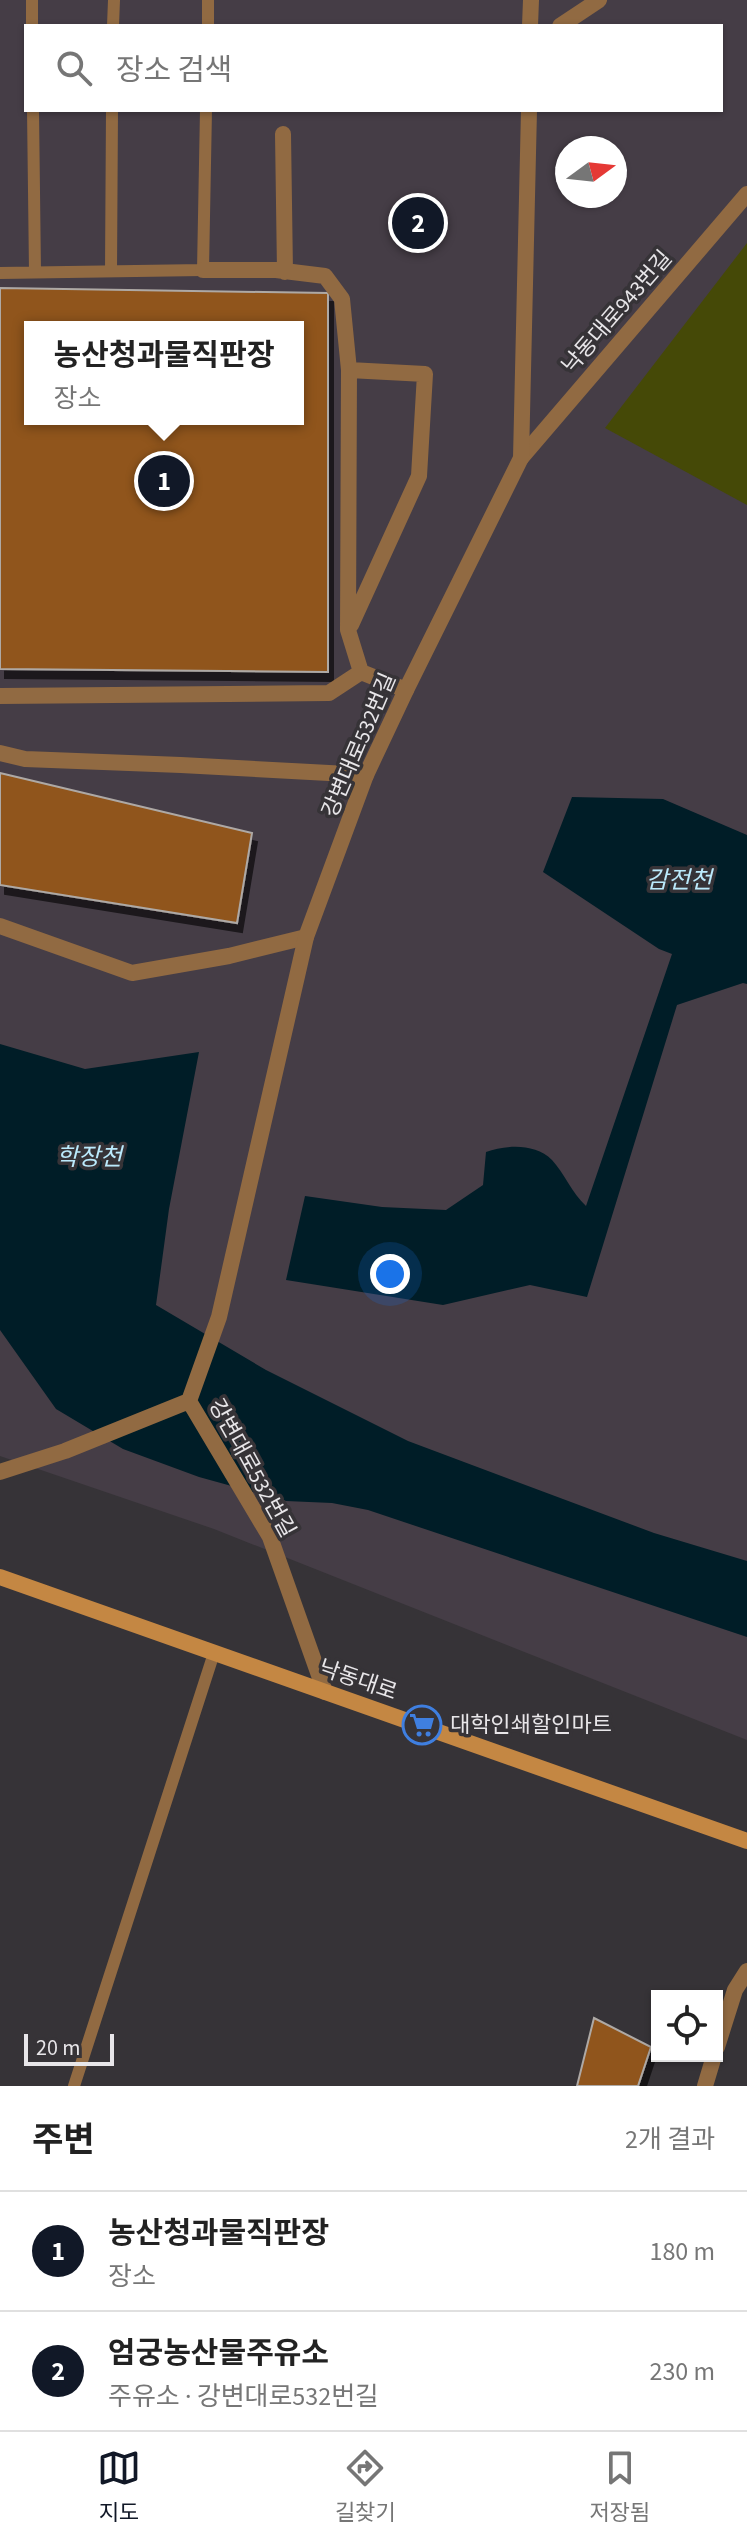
<!DOCTYPE html>
<html lang="ko">
<meta charset="utf-8">
<style>
body{margin:0;font-family:"Source Sans 3","Noto Sans KR",sans-serif;background:#f2f2f2;color:#222}
.controls{position:absolute;right:24px;bottom:24px;display:grid;overflow:hidden;border-radius:0px;box-shadow:0 2px 6px #0004}
.controls button{width:72px;height:72px;display:grid;place-items:center;padding:0;border:0;border-bottom:2px solid #e0e0e0;background:#fff;color:#222;font:40px sans-serif}
.compass{position:absolute;left:555px;top:136px;width:72px;height:72px;border-radius:50%;background:#fff;box-shadow:0 2px 6px #0004;rotate:75deg}
.scale{position:absolute;left:24px;bottom:20px;width:90px;box-sizing:border-box;padding-left:8px;border:4px solid #e8e6e9;border-top:0;font-size:22px;line-height:28px;white-space:nowrap;color:#e8e6e9;-webkit-text-stroke:6px #363337;paint-order:stroke}
.you{position:absolute;left:390px;top:1274px;width:28px;height:28px;margin:-20px;border:6px solid #fff;border-radius:50%;background:#1a73e8;box-shadow:0 0 0 12px #1a73e833}
.badge{display:grid;place-items:center;width:52px;height:52px;border-radius:50%;background:#111827;color:#fff;font-size:26px;font-weight:700}
.pin{position:absolute;translate:-50% -50%;border:4px solid #fff;box-shadow:0 2px 8px #0006}
.popup{position:absolute;left:24px;top:321px;width:280px;height:104px;box-sizing:border-box;display:grid;place-content:center;border-radius:0px;background:#fff;filter:drop-shadow(0 2px 6px #0005);font-size:26px;white-space:nowrap;color:#767676}
.popup b{font-size:30px;color:#222}
.popup::after{content:'';position:absolute;left:50%;top:100%;margin-left:-16px;border:16px solid transparent;border-top-color:#fff}
.list{margin:0;padding:0;list-style:none}
h2{display:flex;justify-content:space-between;align-items:center;height:104px;margin:0;padding:0 32px;font-size:34px}
h2 small{font-size:26px;font-weight:400;color:#767676}
.list li{display:grid;grid-template-columns:52px 1fr auto;gap:24px;align-items:center;box-sizing:border-box;height:120px;padding:0 32px;border-top:2px solid #e0e0e0}
.list b{display:block;font-size:30px;white-space:nowrap}
.list p{margin:0;font-size:26px;white-space:nowrap;color:#767676}
.list em{font-size:26px;font-style:normal;color:#767676}
.icon{flex:none;width:44px;height:44px;fill:none;stroke:currentColor;stroke-width:2;stroke-linecap:round;stroke-linejoin:round}
.map{position:relative;flex:none;width:747px;height:2086px;overflow:hidden}
.search{position:absolute;background:#fff;box-shadow:0 2px 6px #0004;left:24px;right:24px;top:24px;height:88px;display:flex;align-items:center;gap:20px;box-sizing:border-box;padding:0 28px;border-radius:0px;color:#767676;font-size:30px}
.sheet{height:344px;background:#fff}
nav{display:flex;justify-content:space-around;align-items:center;box-sizing:border-box;height:112px;border-top:2px solid #e0e0e0;background:#fff;font-size:22px;color:#767676}
nav a{display:grid;justify-items:center;gap:4px}
nav .on{color:#111827}
.map>svg:first-child{display:block}
.built{fill:#453d46;fill-rule:evenodd}
.green{fill:#454907}
.water{fill:#001d27}
.building{fill:#90541a;stroke:#aea9a5;stroke-width:2;fill-rule:evenodd;filter:url(#shadow)}
.lines{fill:none;stroke-linecap:round;stroke-linejoin:round}
.service{stroke:#916a42;stroke-width:12}
.minor{stroke:#916a42;stroke-width:16}
.tertiary{stroke:#916a42;stroke-width:16}
.secondary{stroke:#c48743;stroke-width:16}
.labels{text-anchor:middle;dominant-baseline:central;stroke-width:7;stroke-linejoin:round;paint-order:stroke}
.street-label{font-size:22px;fill:#e8e6e9;stroke:#363337}
.poi-label{font-size:22px;fill:#e8e6e9;stroke:#363337;text-anchor:start}
.water-label{font-size:24px;font-style:italic;fill:#bbeafc;stroke:#363337}
</style>
<div class="map">
<svg width="747" height="2086" viewBox="0 0 747 2086">
<defs>
<filter id="shadow"><feDropShadow dx="5" dy="9" stdDeviation="0" flood-color="#0009"/></filter>
</defs>
<rect width="100%" height="100%" fill="#363337"/>
<path class="built" d="M 0,0 L 747,0 L 747,1740 L 214,1529 L 0,1456 ZM 26,26 L 721,26 L 721,110 L 26,110 ZM 567,148 L 615,148 L 615,196 L 567,196 ZM 30,327 L 298,327 L 298,419 L 30,419 Z"/>
<path class="green" d="M 747,243 L 747,505 L 605,428 Z"/>
<path class="water" d="M 572,797 L 663,799 L 747,835 L 747,984 L 743,983 L 677,1005 L 587,1297 L 530,1285 L 443,1305 L 286,1280 L 305,1196 L 382,1207 L 446,1210 L 483,1185 L 486,1152 C 506,1145 535,1143 552,1160 C 564,1173 572,1193 586,1206 L 672,954 L 659,949 L 543,872 Z
M 0,1044 L 85,1069 L 199,1052 L 169,1209 L 156,1305 L 266,1370 L 408,1441 L 654,1533 L 747,1561 L 747,1637 L 368,1510 L 332,1503 L 286,1501 L 199,1477 L 123,1449 L 56,1409 L 0,1330 Z"/>
<path class="building" d="M 0,288 L 328,293 L 328,672 L 0,669 ZM 30,327 L 298,327 L 298,419 L 30,419 Z
M 0,773 L 252,833 L 237,923 L 0,885 Z
M 594,2018 L 651,2047 L 638,2086 L 577,2086 Z"/>
<g class="lines">
<path class="service" d="M 32,0 L 32,26
M 113,26 L 114,0
M 208,26 L 208,0
M 33,110 L 35,272
M 111,271 L 112,110
M 0,273 L 203,270 L 206,110
M 74,2086 L 214,1653"/>
<path class="minor" d="M 560,26 L 599,0
M 283,134 L 285,272
M 203,270 L 276,270 L 325,276 L 342,299 L 349,370 L 348,630 L 361,672 L 406,690
M 349,370 L 425,374 L 419,476 L 351,625
M 521,458 L 747,194
M 0,696 L 329,693 L 361,672
M 0,753 L 25,759 L 181,765 L 366,775
M 0,926 L 132,973 L 229,956 L 306,937"/>
<path class="tertiary" d="M 530,26 L 531,0
M 189,1401 L 270,1537 L 325,1692
M 0,1472 L 65,1451 L 189,1401 L 219,1317 L 306,937 L 366,775 L 406,690 L 521,458 L 529,110
M 717,2047 L 735,1990 L 747,1971
M 705,2086 L 714,2056"/>
<path class="secondary" d="M 0,1577 L 747,1841"/>
</g>
<defs>
<g id="supermarket-ring" transform="scale(2)"><circle r="9.5" fill="#363337" stroke="#3f7fe0" stroke-width="1.5"/><path d="M-6-5.5h2.5l.6 2H6L4.5 2H-2.5L-4.4-4H-6ZM-1.5 3.2a1.3 1.3 0 1 0 .1 0ZM3 3.2a1.3 1.3 0 1 0 .1 0Z" fill="#3f7fe0"/></g>
</defs>
<g fill-rule="evenodd">
<use href="#supermarket-ring" x="422" y="1725"/>
</g>
<g class="labels">
<g class="street-label">
<text transform="translate(617 312) rotate(-49)">낙동대로943번길</text>
<text transform="translate(359 745) rotate(-67)">강변대로532번길</text>
<text transform="translate(252 1468) rotate(61)">강변대로532번길</text>
<text transform="translate(358 1680) rotate(19)">낙동대로</text>
</g>
<g class="poi-label">
<text x="450" y="1725">대학인쇄할인마트</text>
</g>
<g class="water-label">
<text x="679" y="880">감전천</text>
<text x="89" y="1157">학장천</text>
</g>
</g>
</svg>
<div class="controls">
<button><svg class="icon" aria-label="locate" viewBox="0 0 24 24"><circle cx="12" cy="12" r="6"/><path d="M12 2v4M12 18v4M2 12h4M18 12h4"/></svg></button>
</div>
<svg class="compass" viewBox="-18 -18 36 36"><path d="M0-13l5 13h-10z" fill="#e53935"/><path d="M0 13l5-13h-10z" fill="#767676"/></svg>
<div class="scale">20 m</div>
<div class="you"></div>
<div class="pin badge" style="left:164px;top:481px">1</div>
<div class="popup"><b>농산청과물직판장</b>장소</div>
<div class="pin badge" style="left:418px;top:223px">2</div>
<div class="search"><svg class="icon" aria-label="search" viewBox="0 0 24 24"><circle cx="10" cy="10" r="6"/><path d="M15 15l6 6"/></svg>장소 검색</div>
</div>
<section class="sheet">
<h2>주변<small>2개 결과</small></h2>
<ul class="list">
<li><span class="badge">1</span><div><b>농산청과물직판장</b><p>장소</p></div><em>180 m</em></li>
<li><span class="badge">2</span><div><b>엄궁농산물주유소</b><p>주유소 · 강변대로532번길</p></div><em>230 m</em></li>
</ul>
</section>
<nav>
<a class="on"><svg class="icon" aria-label="map" viewBox="0 0 24 24"><path d="M3 6l6-2 6 2 6-2v14l-6 2-6-2-6 2zM9 4v14M15 6v14"/></svg>지도</a>
<a><svg class="icon" aria-label="directions" viewBox="0 0 24 24"><path d="M12 3l9 9-9 9-9-9zM9 14v-3h6M13 9l2 2-2 2"/></svg>길찾기</a>
<a><svg class="icon" aria-label="saved" viewBox="0 0 24 24"><path d="M7 4h10v16l-5-4-5 4z"/></svg>저장됨</a>
</nav>
